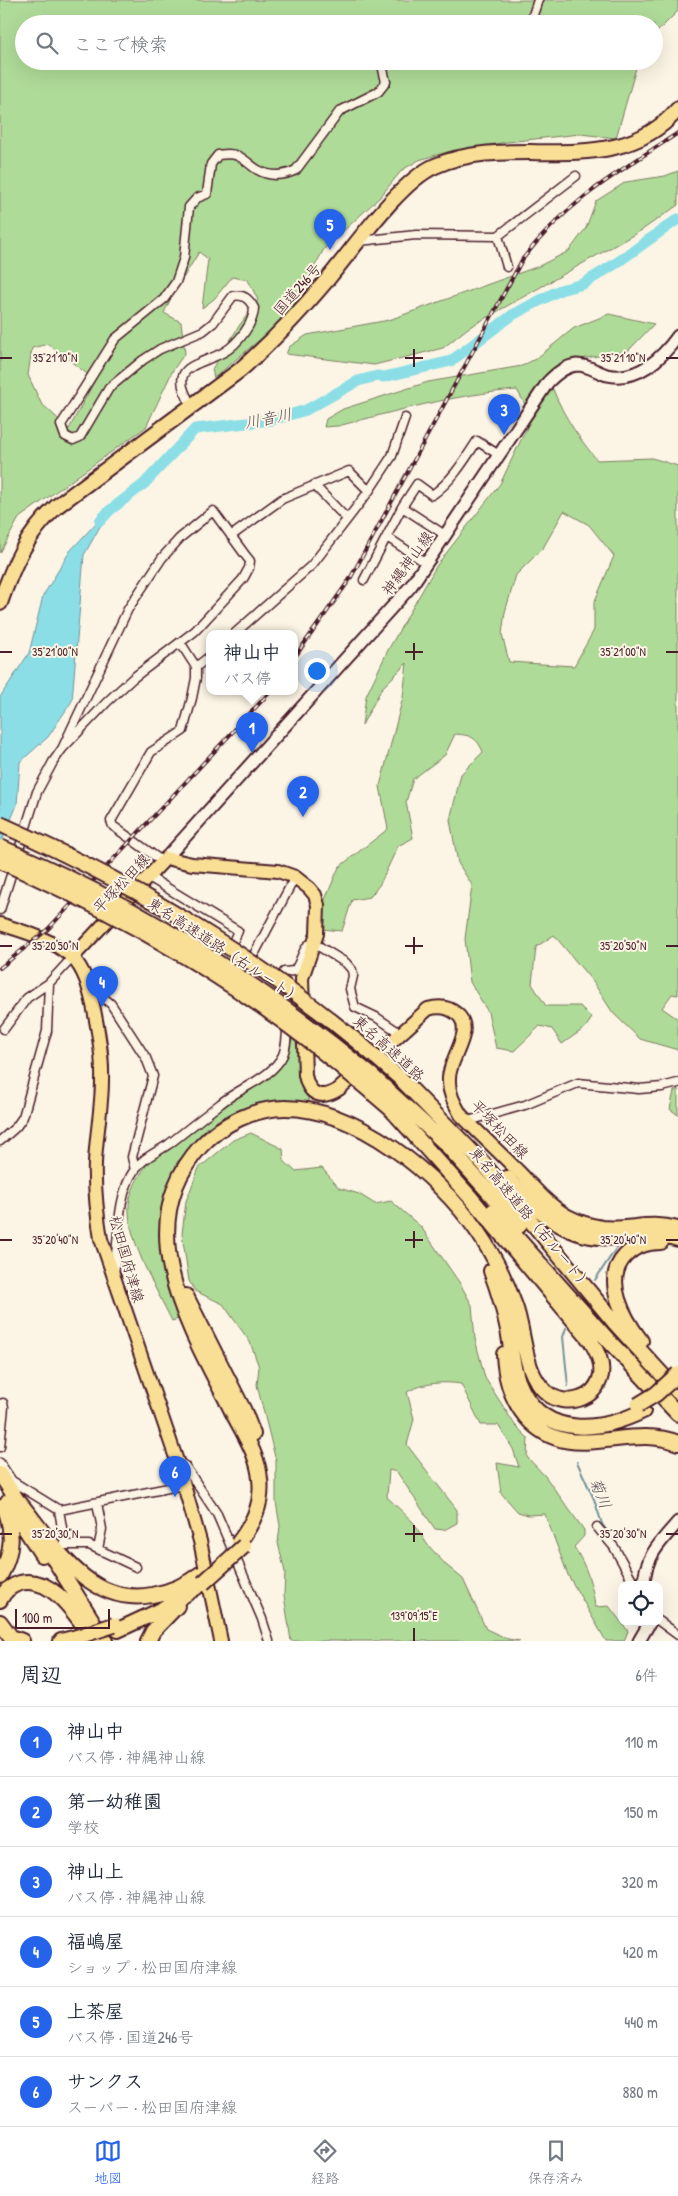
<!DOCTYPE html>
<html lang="ja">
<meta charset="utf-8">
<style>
body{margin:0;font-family:"Patrick Hand","Klee One",sans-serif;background:#f2f2f3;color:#1f2937}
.controls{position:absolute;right:15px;bottom:15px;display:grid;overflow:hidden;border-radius:10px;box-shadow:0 5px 20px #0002}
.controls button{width:45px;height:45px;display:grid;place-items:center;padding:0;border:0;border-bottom:1px solid #e0e1e3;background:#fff;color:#1f2937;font:25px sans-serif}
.scale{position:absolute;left:15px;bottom:12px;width:95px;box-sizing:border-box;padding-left:5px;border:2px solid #4a1f2b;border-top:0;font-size:14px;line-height:18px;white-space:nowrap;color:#4a1f2b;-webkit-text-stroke:4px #fcf5e5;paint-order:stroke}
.you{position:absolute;left:316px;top:670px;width:18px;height:18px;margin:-12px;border:4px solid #fff;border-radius:50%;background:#1a73e8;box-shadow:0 0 0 8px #1a73e833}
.badge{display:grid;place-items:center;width:32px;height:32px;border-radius:50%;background:#2563eb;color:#fff;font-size:16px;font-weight:700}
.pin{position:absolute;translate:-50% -41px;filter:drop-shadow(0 1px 2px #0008)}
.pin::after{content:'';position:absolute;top:26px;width:18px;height:15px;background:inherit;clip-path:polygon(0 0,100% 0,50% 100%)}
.popup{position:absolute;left:206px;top:630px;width:92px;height:65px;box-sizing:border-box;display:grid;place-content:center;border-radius:10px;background:#fff;filter:drop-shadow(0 1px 4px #0005);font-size:16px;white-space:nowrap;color:#747a83}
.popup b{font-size:19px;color:#1f2937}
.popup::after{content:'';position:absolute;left:50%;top:100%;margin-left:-10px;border:10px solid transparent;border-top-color:#fff}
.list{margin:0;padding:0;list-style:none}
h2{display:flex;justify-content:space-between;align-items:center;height:65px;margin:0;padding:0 20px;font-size:21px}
h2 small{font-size:16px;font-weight:400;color:#747a83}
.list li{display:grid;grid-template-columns:32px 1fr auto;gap:15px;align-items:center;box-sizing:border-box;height:70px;padding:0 20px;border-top:1px solid #e0e1e3}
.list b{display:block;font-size:19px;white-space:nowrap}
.list p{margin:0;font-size:16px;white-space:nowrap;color:#747a83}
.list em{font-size:16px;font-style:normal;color:#747a83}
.icon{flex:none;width:28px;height:28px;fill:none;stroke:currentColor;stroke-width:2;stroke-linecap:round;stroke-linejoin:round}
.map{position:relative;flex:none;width:678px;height:1641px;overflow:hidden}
.search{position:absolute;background:#fff;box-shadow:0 5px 20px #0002;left:15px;right:15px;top:15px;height:55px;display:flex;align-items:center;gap:12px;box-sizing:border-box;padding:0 18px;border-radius:28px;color:#747a83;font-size:19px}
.sheet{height:485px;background:#fff}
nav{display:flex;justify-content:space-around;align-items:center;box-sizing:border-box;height:70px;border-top:1px solid #e0e1e3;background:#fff;font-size:14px;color:#747a83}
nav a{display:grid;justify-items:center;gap:2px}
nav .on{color:#2563eb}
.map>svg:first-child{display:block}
.green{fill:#afdb98;stroke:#7c7d62;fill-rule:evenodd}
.water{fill:#8cdee6;stroke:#72929b}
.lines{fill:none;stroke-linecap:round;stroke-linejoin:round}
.stream{stroke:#72929b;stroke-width:2}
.river{stroke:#8cdee6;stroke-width:11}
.street-casing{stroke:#4a1f2b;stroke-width:11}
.secondary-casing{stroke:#4a1f2b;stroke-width:15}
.primary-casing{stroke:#4a1f2b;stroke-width:16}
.highway-casing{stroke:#4a1f2b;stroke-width:18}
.street{stroke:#fcf5e5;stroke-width:8}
.secondary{stroke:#fcf5e5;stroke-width:11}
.primary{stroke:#f9df96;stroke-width:12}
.highway{stroke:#f9df96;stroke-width:14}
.rail-casing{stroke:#4a1f2b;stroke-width:4}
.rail{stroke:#fcf5e5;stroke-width:2;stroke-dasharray:5.5;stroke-linecap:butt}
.highway-bridge-casing{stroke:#4a1f2b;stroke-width:18;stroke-linecap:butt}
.highway-bridge{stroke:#f9df96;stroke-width:14}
.ticks{fill:none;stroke:#4a1f2b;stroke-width:2}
.labels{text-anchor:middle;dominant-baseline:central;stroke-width:4;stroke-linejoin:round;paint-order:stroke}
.street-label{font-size:15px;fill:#4a1f2b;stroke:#fcf5e5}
.water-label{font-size:16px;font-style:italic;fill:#5a4f5a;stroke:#fcf5e5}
.ticks-label{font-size:12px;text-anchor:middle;fill:#4a1f2b;stroke:#fcf5e5;stroke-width:4;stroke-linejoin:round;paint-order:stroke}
</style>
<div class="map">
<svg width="678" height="1641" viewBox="0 0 678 1641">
<rect width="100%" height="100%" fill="#fcf5e5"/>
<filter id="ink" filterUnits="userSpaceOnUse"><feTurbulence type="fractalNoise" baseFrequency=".02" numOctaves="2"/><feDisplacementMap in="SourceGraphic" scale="10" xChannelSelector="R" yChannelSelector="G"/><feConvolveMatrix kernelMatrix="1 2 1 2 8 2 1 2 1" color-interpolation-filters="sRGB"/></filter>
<g filter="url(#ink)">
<path class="green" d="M 0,0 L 678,0 L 678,11 L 654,35 L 654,24 L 24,24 L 24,61 L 638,61 L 616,138 L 580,134 L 507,142 L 447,152 L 419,160 L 402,170 L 380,197 L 324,249 L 288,316 L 214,378 L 212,369 L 239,326 L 258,300 L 248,280 L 232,277 L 214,299 L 202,308 L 208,259 L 199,252 L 171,298 L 164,313 L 181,322 L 185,353 L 173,370 L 146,427 L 19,518 L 0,553 ZM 48,344 L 95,380 L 69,429 L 41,403 L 28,375 L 32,348 Z
M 678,171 L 678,205 L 642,230 L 468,328 L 443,348 L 374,365 L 286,354 L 289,347 L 307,335 L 389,320 L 539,266 L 569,251 L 586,228 L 596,201 L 626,182 L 665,176 Z
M 609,314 L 654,324 L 628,351 L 574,360 L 547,374 C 560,410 573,431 597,460 L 652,458 L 678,466 L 678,995 L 672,994 L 662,1008 L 678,1019 L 678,1050 L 640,1039 L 613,1013 L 593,982 L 554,935 L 536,947 L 532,984 L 546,1006 L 580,1006 L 592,1018 L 585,1028 L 562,1044 L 552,1029 L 540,1026 L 514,1051 L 496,1048 L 488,1012 L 470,982 L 465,939 L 472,885 L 458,863 L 450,820 L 461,774 L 483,752 C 477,737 470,735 455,734 L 445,755 L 413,779 L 406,802 L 413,838 L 398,846 L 380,884 L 370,897 L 352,900 L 342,931 L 322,929 L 324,902 L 339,867 L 388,829 L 380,786 L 403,697 L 407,663 L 382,688 L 362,725 L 366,696 L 388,650 L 437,565 L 500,484 L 532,417 L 517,390 C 456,394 396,411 338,426 L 324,427 L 326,419 L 343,409 L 428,382 L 522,366 L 537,358 L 574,328 ZM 564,511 L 589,525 L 614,556 L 594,603 L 594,630 L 574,666 L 509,662 L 502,634 L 505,612 L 516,575 L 543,548 Z
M 290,1038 L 299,1044 L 299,1081 L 310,1102 L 280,1100 L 232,1113 L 206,1128 L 190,1149 L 177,1162 L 162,1208 L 161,1234 L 166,1275 L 178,1319 L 172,1321 C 157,1290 122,1232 130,1198 C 133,1185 141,1173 148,1163 L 230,1102 L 278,1069 L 289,1048 Z
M 678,1089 L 678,1115 L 670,1109 L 674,1091 Z
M 251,1133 L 283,1149 L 284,1161 L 295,1171 L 322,1168 L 339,1188 L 359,1194 L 375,1204 L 391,1201 L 421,1227 L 459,1282 L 472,1305 L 475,1339 L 485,1378 L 515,1425 L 528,1438 L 527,1457 L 545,1476 L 584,1530 L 584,1536 L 574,1547 C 586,1565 593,1586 595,1607 L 609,1606 L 628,1631 L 624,1641 L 606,1641 L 568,1575 L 545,1514 L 528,1515 L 518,1512 L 501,1493 L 497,1463 L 519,1467 L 513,1449 L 498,1425 L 481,1425 L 461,1384 C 443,1381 423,1383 407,1392 L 414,1419 L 407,1445 L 457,1510 L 457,1523 L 444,1530 L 435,1529 L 397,1472 L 389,1470 L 387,1497 L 413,1522 L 427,1544 L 446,1565 L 463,1579 L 486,1629 L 508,1639 L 520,1641 L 291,1641 L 284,1595 L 285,1572 L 278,1543 L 280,1526 L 276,1502 L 276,1461 L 257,1385 L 259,1367 L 250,1342 L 223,1304 L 195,1291 L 189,1281 L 182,1234 L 186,1201 L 199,1168 L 233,1140 Z"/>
<path class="water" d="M 111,507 L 84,555 L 72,701 L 48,737 L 20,762 L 17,805 L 0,846 L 0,697 L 29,653 L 43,596 L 70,551 Z"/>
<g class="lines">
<path class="stream" d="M 595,1280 L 619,1244
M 566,1328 L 563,1337 L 568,1386
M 577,1462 L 594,1499 L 602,1524 L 618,1546 L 639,1583"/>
<path class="river" d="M 100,521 L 109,511 L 144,484 L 195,429 L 272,420 L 306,410 L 358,381 L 377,376 L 384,377 L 451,361 L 514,314 L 560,290 L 583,284 L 615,264 L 678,219"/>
<g class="street-casing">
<path id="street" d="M 530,24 L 538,0
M 498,236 L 507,267
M 359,241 L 416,235 L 498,236 L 576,176
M 192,406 C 166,365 196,367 224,352 C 238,344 254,323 254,308 C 249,299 244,294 233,296 L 213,323 L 203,331 L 160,349 L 143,360 L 109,388 L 80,437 L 73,440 L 65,436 L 61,425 L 115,339 L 164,299 L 176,282 L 184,258 L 189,207 L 197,198 L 207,194 L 211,164 L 218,155 C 225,154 232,153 238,156 C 245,159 251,166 258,170 C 270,177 284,176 296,170 L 340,111 L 378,92 L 386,82 L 382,65 L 385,61
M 314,485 L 347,519
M 402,507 L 445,535
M 231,536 L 282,499 L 349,471 L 369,491
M 387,537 L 426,563
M 364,580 L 402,507 L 417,484 L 432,495 C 452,481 464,461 477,441 L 499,455
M 234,634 L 312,565 L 369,491 L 392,456 L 405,418
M 196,667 L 210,656
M 163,862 L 113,826 L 111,821 L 151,752 L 183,731 L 192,698 L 196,678 L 196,667 L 180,642
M 149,877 L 238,931 L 226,957
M 0,910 L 37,792 L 53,762 L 62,749 L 108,701 L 133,678 L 195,631 L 243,579 L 249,568 L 250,561 L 246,556 L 213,511 L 180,538 L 162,558 L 128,609 L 62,749
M 203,943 L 241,967 L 254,968
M 249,964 L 295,877
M 90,986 L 111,1004 L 146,1058 L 153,1076 L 132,1157 L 135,1170
M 288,1011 C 288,996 276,986 284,972 L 294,971 C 301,963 301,953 308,945 L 320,947 L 346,963 L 352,970 L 353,976 L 350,989 L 355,1007 L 376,1017 L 400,1033
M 4,1029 L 27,998 L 49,983
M 468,1121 L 525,1105 L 578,1083 L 639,1089 L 662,1087 L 678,1083
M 0,1141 L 16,1127 L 23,1117 L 47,1031 L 49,983 L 72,958
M 114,1273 C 119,1242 116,1195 135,1169 C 144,1157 157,1152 169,1144 C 186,1131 203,1117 220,1104 C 240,1087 271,1079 283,1055 C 287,1045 287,1035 287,1025
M 0,1404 L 3,1403 L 4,1407 L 0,1447
M 178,1462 L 185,1466 L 217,1514 L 262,1619 L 269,1641
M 0,1463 L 12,1481 L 59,1510 L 183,1485
M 97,1503 L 102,1529 L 98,1549
M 59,1510 L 65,1545 L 89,1545 L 136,1567
M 597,1527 L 614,1547 L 635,1585
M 659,1621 L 678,1635"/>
</g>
<g class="secondary-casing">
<path id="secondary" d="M 166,858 L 411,586 L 548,382 C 556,374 565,366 577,365 C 588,365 597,372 607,375 C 637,382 662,358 678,336
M 644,1585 C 644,1558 661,1541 678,1522
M 639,1641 L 650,1622"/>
</g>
<g class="primary-casing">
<path id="primary" d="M 0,924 C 25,932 52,939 72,957 C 85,970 89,988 93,1005 C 98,1029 103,1055 102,1080 C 102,1108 96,1136 95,1163 C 94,1189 97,1214 101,1239 L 177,1461 L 200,1541 L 221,1641
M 72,958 L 166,858 L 192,864 L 278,871 L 295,877 L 309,888 L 315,895 L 318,905 L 317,934 L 302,978 L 305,1075 C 309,1096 322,1100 339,1089 L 428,1009 C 438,1006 448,1006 457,1014 C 476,1030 449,1058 449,1078 C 448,1092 454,1103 461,1115 C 481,1135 501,1154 521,1174 C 535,1189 549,1205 566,1215 C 577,1221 590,1225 602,1227 C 630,1230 648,1220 678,1228"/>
</g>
<g class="highway-casing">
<path id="highway" d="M 0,603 C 14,563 26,535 57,506 L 240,370 C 272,342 300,312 327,280 C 353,249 400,181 435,166 C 513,131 615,183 678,109
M 371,1075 L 445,1143 L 519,1226
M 400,1078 L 482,1162 L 615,1323 L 678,1392
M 363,1085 L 397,1114
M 507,1178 C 542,1214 567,1242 621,1237 C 641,1235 658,1233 678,1239
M 493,1211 L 608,1340 L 678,1414
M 491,1271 C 498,1290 504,1310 508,1330 C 512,1350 512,1371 522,1390 C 546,1439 602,1431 643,1411
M 186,1296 L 244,1411 L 253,1434
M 641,1341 C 624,1319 602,1280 625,1256 C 635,1245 647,1242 661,1242
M 504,1354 C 505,1378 511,1399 526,1417 C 569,1467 627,1422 678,1443
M 0,1474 L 23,1509
M 8,1502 L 42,1555
M 19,1502 C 54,1544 88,1607 152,1595 C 170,1592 186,1585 200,1574
M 42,1540 L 105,1641
M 239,1542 C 253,1523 263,1504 260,1479 C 258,1453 241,1430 230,1407 C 189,1328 128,1226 201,1146 C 221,1124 255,1108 285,1108 C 356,1108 438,1174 477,1231 C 493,1254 506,1280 515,1306 C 525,1333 523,1373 547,1393 C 565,1408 596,1400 601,1375 C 603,1362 597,1352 591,1341 L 471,1198 L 391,1109
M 0,1576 C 13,1552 14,1532 4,1506
M 0,1600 C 4,1591 10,1586 20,1583 C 54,1575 78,1619 95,1641
M 0,1622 L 11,1637 L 22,1641
M 118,1630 L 161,1610 L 203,1583
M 61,1641 L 77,1637
M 148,1641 L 153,1631 L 177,1606"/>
</g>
<use href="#street" class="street"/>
<use href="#secondary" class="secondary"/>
<use href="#primary" class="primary"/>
<use href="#highway" class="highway"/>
<g class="rail-casing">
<path id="rail" d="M 294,658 L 350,579 L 522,260 C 567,201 617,173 678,133
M 0,968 L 48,929 L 270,692"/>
</g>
<use href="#rail" class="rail"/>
<g class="highway-bridge-casing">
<path id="highway-bridge" d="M 0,824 C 149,890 278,970 400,1078
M 0,847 C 135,903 258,982 371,1075
M 0,861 C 131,918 255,992 363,1085
M 638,1405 L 656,1394 L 678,1374
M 203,1583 L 244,1546
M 77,1637 L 114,1625"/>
</g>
<use href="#highway-bridge" class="highway-bridge"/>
</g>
</g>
<path class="ticks" d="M 414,349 L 414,367M 0,358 L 12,358M 405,358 L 423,358M 666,358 L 678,358M 414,643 L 414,660M 0,652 L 12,652M 405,652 L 423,652M 666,652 L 678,652M 414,937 L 414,954M 0,946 L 12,946M 405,946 L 423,946M 666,946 L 678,946M 414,1231 L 414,1248M 0,1240 L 12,1240M 405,1240 L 423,1240M 666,1240 L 678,1240M 414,1525 L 414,1542M 0,1534 L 12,1534M 405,1534 L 423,1534M 666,1534 L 678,1534M 414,1628 L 414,1641"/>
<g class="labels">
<g class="street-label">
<text transform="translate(297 289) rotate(-49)">国道246号</text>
<text transform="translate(407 563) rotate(-54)">神縄神山線</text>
<text transform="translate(121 883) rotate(-47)">平塚松田線</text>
<text transform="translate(225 950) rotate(33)">東名高速道路（右ルート）</text>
<text transform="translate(389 1048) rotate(42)">東名高速道路</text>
<text transform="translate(500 1129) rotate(46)">平塚松田線</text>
<text transform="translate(531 1218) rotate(50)">東名高速道路（右ルート）</text>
<text transform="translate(127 1259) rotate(74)">松田国府津線</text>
</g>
<g class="water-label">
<text transform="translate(268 418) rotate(-11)">川音川</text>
<text transform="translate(601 1493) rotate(68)">菊川</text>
</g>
</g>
<g class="ticks-label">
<text x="55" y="362">35°21'10"N</text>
<text x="623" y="362">35°21'10"N</text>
<text x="55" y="656">35°21'00"N</text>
<text x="623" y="656">35°21'00"N</text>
<text x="55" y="950">35°20'50"N</text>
<text x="623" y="950">35°20'50"N</text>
<text x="55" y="1244">35°20'40"N</text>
<text x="623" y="1244">35°20'40"N</text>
<text x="55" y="1538">35°20'30"N</text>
<text x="623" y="1538">35°20'30"N</text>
<text x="414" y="1620">139°09'15"E</text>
</g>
</svg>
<div class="controls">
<button><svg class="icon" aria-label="locate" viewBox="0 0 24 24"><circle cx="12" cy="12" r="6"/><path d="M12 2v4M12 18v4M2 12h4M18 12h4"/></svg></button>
</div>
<div class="scale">100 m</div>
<div class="you"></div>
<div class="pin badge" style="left:252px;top:753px">1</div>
<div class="popup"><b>神山中</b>バス停</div>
<div class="pin badge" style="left:303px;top:817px">2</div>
<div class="pin badge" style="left:504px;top:435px">3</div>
<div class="pin badge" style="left:102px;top:1007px">4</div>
<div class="pin badge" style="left:330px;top:250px">5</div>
<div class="pin badge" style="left:175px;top:1497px">6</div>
<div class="search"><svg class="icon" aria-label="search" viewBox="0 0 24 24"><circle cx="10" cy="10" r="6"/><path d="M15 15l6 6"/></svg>ここで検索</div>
</div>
<section class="sheet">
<h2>周辺<small>6件</small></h2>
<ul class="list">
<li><span class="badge">1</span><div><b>神山中</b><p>バス停 · 神縄神山線</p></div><em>110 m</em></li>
<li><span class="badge">2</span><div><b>第一幼稚園</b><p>学校</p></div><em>150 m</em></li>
<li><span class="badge">3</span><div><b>神山上</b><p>バス停 · 神縄神山線</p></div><em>320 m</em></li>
<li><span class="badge">4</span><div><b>福嶋屋</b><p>ショップ · 松田国府津線</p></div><em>420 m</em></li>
<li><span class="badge">5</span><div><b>上茶屋</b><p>バス停 · 国道246号</p></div><em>440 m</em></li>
<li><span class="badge">6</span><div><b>サンクス</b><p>スーパー · 松田国府津線</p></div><em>880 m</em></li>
</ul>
</section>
<nav>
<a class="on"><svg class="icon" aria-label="map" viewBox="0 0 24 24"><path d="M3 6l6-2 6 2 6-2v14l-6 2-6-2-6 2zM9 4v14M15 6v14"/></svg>地図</a>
<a><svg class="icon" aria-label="directions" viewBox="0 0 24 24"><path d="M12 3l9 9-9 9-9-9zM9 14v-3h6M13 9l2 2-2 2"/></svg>経路</a>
<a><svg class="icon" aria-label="saved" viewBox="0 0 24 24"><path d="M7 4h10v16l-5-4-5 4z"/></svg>保存済み</a>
</nav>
